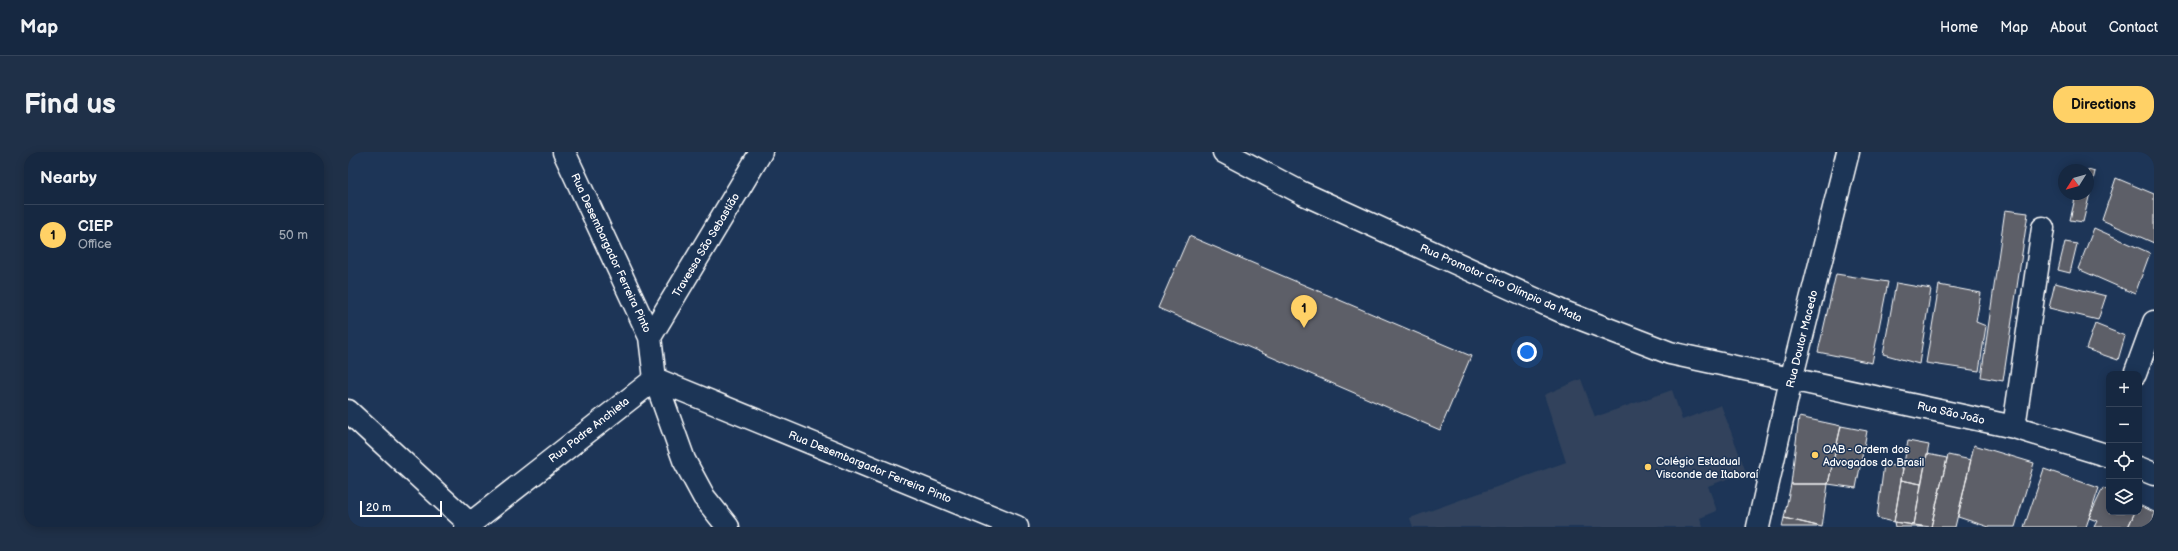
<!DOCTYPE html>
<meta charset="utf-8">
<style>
body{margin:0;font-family:"Balsamiq Sans",sans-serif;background:#1f3048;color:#f1f3f6}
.controls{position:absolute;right:12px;bottom:12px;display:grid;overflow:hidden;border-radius:8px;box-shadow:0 2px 10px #0003}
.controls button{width:36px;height:36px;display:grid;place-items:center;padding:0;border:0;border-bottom:1px solid #35445a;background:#162841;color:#f1f3f6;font:20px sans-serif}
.compass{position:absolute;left:1710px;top:12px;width:36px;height:36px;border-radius:50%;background:#162841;box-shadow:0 2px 10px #0003;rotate:233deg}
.scale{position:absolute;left:12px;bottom:10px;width:82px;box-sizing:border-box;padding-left:4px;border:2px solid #fff;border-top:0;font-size:11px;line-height:14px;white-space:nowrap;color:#fff;-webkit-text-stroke:3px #1d3557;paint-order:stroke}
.you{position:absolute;left:1179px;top:200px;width:14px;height:14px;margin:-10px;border:3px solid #fff;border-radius:50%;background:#1a73e8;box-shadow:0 0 0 6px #1a73e833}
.badge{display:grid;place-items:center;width:26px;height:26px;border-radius:50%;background:#ffd166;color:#111;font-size:13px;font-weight:700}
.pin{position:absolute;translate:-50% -33px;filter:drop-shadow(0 1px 2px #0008)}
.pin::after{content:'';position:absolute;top:21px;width:14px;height:12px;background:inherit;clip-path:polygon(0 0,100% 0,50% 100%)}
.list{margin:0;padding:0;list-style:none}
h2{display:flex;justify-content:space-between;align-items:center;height:52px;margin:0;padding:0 16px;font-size:17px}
h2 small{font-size:13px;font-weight:400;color:#9ea6b1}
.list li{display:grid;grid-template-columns:26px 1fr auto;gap:12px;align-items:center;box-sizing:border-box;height:60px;padding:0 16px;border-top:1px solid #35445a}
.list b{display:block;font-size:15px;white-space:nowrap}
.list p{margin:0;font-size:13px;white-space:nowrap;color:#9ea6b1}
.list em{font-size:13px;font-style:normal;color:#9ea6b1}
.icon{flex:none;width:22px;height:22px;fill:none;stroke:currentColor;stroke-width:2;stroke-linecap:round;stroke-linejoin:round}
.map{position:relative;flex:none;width:1806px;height:375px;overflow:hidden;border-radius:16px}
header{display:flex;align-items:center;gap:24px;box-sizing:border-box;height:56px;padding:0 20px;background:#162841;border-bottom:1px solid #35445a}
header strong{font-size:19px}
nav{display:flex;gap:22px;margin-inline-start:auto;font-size:14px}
.intro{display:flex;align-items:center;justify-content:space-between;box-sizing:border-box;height:96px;padding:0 24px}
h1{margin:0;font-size:28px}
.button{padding:10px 18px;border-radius:16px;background:#ffd166;color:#111;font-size:14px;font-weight:700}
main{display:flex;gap:24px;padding:0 24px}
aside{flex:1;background:#162841;border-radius:16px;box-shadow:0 2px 10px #0003}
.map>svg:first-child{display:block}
.built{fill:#30425c}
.building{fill:#5d5f68;stroke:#fff}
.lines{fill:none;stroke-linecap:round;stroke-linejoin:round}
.minor-casing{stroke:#fff;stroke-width:25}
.minor{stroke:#1d3557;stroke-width:22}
.poi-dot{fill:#ffd166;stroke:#1d3557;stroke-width:1.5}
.labels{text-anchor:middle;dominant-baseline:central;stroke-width:3;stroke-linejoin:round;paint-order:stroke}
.street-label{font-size:11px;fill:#fff;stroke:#1d3557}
.poi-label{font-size:11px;fill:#fff;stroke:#1d3557;text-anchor:start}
</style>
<header>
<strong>Map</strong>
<nav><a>Home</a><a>Map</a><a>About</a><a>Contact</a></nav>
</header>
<div class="intro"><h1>Find us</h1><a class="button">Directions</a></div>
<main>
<aside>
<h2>Nearby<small></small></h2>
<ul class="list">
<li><span class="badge">1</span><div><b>CIEP</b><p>Office</p></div><em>50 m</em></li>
</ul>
</aside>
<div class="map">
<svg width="1806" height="375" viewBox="0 0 1806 375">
<rect width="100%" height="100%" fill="#1d3557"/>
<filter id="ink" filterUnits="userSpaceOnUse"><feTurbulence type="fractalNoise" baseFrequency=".025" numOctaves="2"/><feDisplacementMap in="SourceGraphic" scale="8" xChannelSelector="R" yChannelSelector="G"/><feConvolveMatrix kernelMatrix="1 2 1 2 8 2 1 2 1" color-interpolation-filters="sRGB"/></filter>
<g filter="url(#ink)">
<path class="built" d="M 1233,227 L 1247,265 L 1324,238 L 1334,268 L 1373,253 L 1398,320 L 1360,334 L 1369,359 L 1352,366 L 1355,375 L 1065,375 L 1062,366 L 1218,310 L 1196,243 Z"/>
<path class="building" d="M 1740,18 L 1747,20 L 1735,70 L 1722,68 L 1728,42 L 1740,42 Z
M 1768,26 L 1806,42 L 1806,91 L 1754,68 Z
M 1657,58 L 1680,61 L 1655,229 L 1633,225 Z
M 1746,76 L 1802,101 L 1787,142 L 1730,117 Z
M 841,84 L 1123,204 L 1092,278 L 810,156 Z
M 1717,90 L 1729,92 L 1722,121 L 1710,118 Z
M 1488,122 L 1540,130 L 1524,211 L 1470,200 Z
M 1548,131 L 1583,137 L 1571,212 L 1535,202 Z
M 1707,131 L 1758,144 L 1750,168 L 1701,156 Z
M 1591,133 L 1633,141 L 1628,170 L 1638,174 L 1631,219 L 1578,211 Z
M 1747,172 L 1777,184 L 1770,208 L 1738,197 Z
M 1451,265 L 1493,274 L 1480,332 L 1443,332 Z
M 1493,274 L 1519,279 L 1508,336 L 1480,332 Z
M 1560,289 L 1581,293 L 1573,332 L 1553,328 Z
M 1626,293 L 1686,311 L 1667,375 L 1641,375 L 1610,365 Z
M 1579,302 L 1599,306 L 1583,375 L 1566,373 Z
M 1600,303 L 1623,308 L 1607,375 L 1583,375 Z
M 1536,312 L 1555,316 L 1546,370 L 1529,366 Z
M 1696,317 L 1751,336 L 1738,375 L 1676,375 Z
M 1553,328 L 1573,332 L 1566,373 L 1546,370 Z
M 1443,332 L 1480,332 L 1474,375 L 1436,366 Z
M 1755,336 L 1761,339 L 1761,360 L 1787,360 L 1780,375 L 1746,375 L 1749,369 L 1741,366 Z
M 1791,353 L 1806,360 L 1806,366 L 1801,375 L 1780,375 L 1787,360 L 1791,360 Z
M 1436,366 L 1470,374 L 1469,375 L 1434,375 Z
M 1546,370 L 1566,373 L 1575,375 L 1547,375 Z"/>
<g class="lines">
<g class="minor-casing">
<path id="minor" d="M 216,0 L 302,185 L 307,227 L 336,308 L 356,345 L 380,375
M 876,0 L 954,41 L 1213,159 L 1322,201 L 1666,275 L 1761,304
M 302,185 L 413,0
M 1787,222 L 1806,170
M 0,259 L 122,372
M 1666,275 L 1695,76
M 1791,316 L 1806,322
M 118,375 L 307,227 L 669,375
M 1410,375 L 1443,228 L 1500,0"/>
</g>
<use href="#minor" class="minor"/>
</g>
</g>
<g class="poi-dot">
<circle cx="1467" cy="303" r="4"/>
<circle cx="1300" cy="315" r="4"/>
</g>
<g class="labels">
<g class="street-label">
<text transform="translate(358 93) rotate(-59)">Travessa São Sebastião</text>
<text transform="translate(263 101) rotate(65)">Rua Desembargador Ferreira Pinto</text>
<text transform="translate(1153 131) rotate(24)">Rua Promotor Ciro Olímpio da Mata</text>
<text transform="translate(1454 187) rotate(-76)">Rua Doutor Macedo</text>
<text transform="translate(1603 261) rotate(13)">Rua São João</text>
<text transform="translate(241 278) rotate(-38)">Rua Padre Anchieta</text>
<text transform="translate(522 315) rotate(22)">Rua Desembargador Ferreira Pinto</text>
</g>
<g class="poi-label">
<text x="1475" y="297">OAB - Ordem dos<tspan x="1475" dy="13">Advogados do Brasil</tspan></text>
<text x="1308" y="309">Colégio Estadual<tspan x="1308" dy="13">Visconde de Itaboraí</tspan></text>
</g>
</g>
</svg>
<div class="controls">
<button>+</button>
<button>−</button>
<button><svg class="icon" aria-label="locate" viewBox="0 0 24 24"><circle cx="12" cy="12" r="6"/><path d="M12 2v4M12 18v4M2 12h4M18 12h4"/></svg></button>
<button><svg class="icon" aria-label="layers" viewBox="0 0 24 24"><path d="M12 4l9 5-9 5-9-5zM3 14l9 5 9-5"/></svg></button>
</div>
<svg class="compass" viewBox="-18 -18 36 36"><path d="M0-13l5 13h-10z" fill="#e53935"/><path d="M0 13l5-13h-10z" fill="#9ea6b1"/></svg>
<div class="scale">20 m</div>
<div class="you"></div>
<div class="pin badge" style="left:956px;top:176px">1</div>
</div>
</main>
